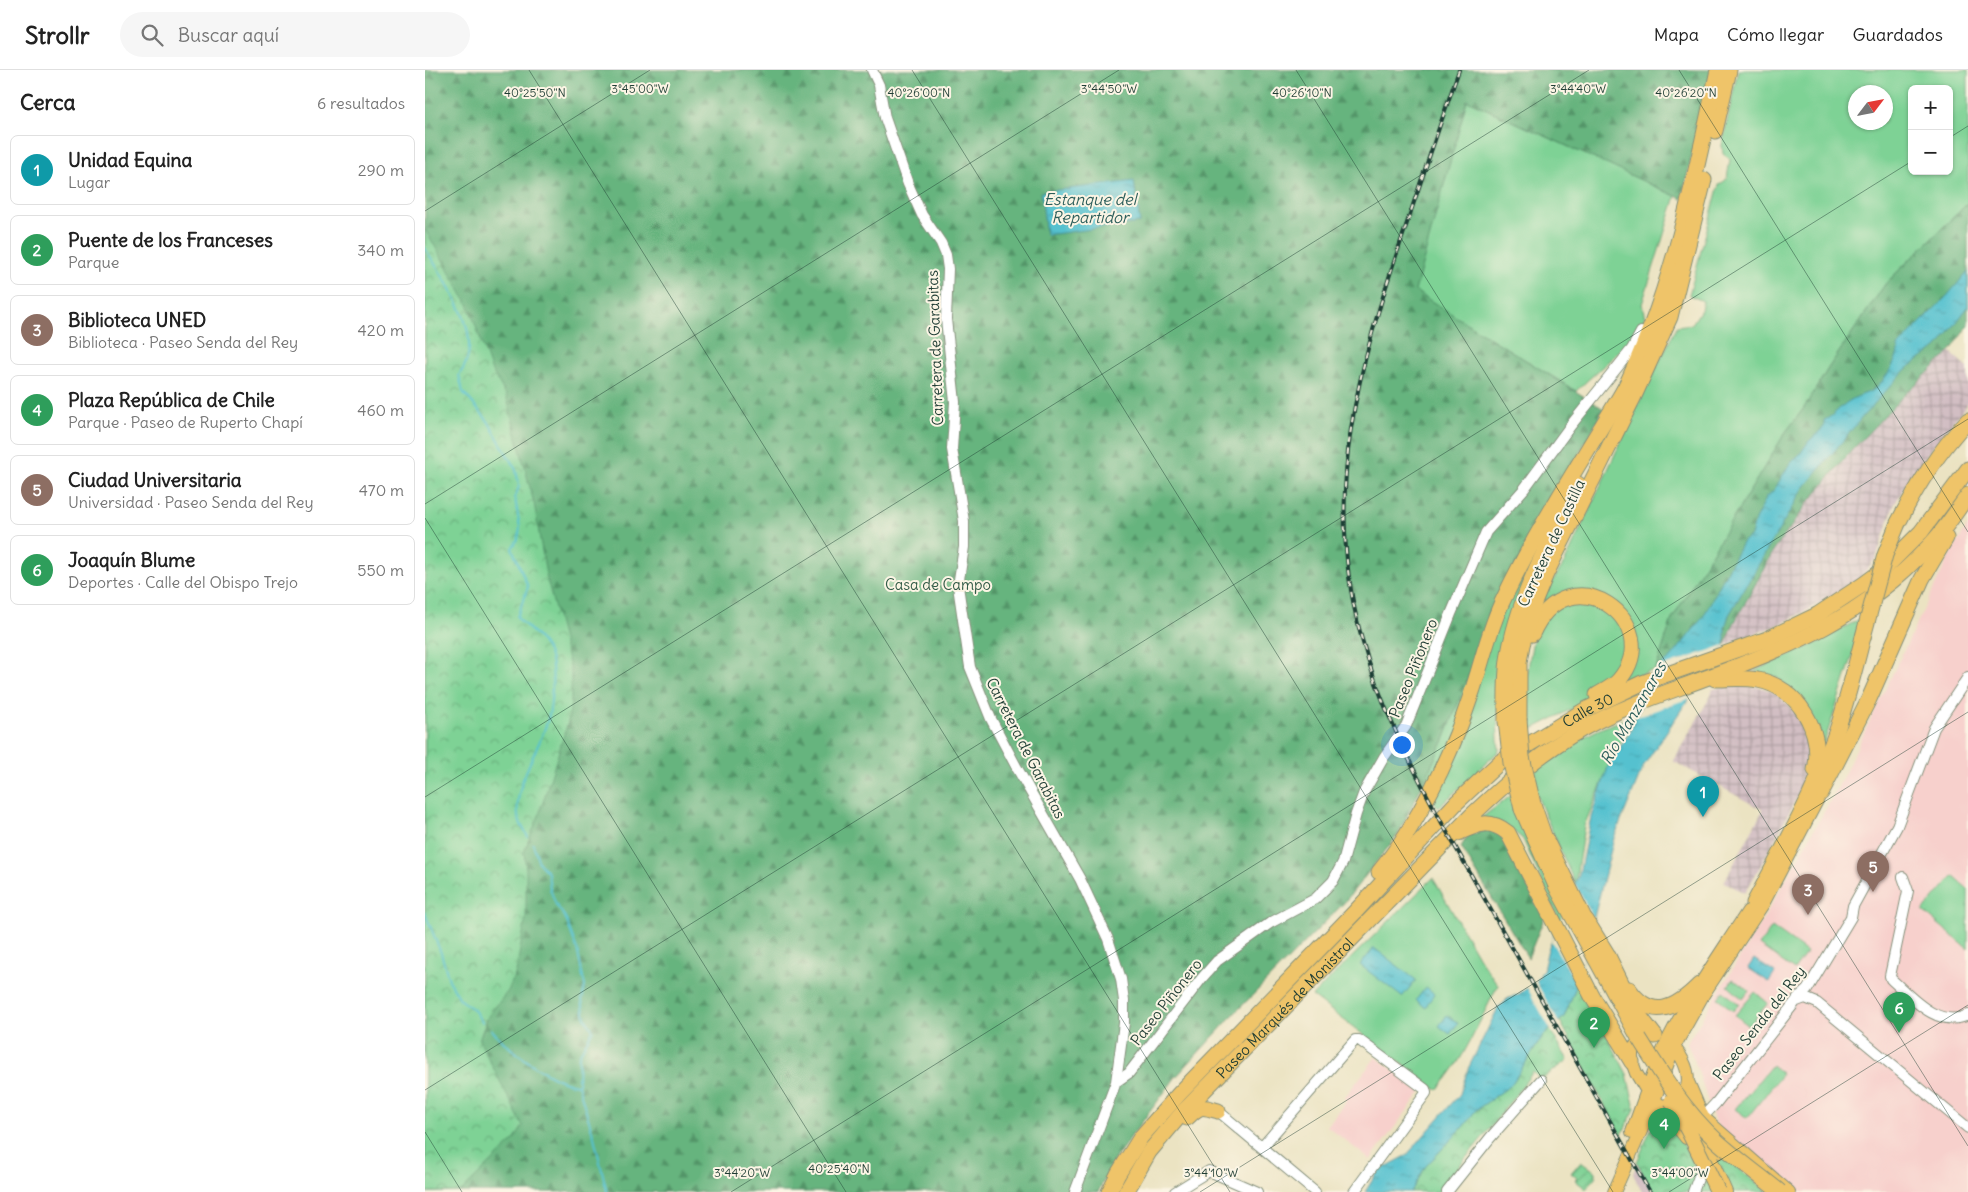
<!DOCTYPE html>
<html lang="es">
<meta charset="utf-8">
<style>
body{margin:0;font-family:Delius,sans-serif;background:#f6f6f6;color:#222}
.controls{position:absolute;right:15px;top:15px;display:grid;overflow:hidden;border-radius:8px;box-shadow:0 1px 4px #0004}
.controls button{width:45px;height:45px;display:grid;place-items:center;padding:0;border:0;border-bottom:1px solid #e0e0e0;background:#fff;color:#222;font:25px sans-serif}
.compass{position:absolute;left:1423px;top:15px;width:45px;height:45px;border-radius:50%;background:#fff;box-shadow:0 1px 4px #0004;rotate:58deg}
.you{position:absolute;left:976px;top:674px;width:18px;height:18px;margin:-12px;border:4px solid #fff;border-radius:50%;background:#1a73e8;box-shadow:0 0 0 8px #1a73e833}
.badge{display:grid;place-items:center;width:32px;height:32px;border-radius:50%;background:#0f766e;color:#fff;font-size:16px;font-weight:700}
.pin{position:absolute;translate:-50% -41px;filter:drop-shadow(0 1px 2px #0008)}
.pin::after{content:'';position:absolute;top:26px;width:18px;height:15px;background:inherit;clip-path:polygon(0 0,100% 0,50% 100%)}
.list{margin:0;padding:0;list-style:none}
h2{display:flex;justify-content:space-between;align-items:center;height:65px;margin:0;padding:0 20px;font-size:21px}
h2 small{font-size:16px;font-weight:400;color:#767676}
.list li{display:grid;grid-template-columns:32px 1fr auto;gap:15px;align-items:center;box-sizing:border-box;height:70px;margin:0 10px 10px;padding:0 10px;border:1px solid #e0e0e0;border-radius:8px}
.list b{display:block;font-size:19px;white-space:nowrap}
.list p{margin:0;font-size:16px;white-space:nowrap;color:#767676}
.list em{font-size:16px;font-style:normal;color:#767676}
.icon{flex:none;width:28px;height:28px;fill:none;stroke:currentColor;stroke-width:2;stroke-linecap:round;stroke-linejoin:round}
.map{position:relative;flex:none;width:1543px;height:1122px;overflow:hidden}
header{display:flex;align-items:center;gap:30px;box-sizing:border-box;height:70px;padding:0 25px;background:#fff;border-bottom:1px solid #e0e0e0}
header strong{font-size:24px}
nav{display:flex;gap:28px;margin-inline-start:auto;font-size:18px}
.search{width:350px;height:45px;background:#f6f6f6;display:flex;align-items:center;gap:12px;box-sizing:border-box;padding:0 18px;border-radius:28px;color:#767676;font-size:19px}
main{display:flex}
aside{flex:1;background:#fff}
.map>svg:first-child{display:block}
.built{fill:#f7d0cc}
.industrial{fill:url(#industrial-grid)}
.railway{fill:#d2bec3}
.grass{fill:#7ed295;stroke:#4e8864;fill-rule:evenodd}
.forest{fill:url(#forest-firs);stroke:#427859}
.park{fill:url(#park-crowns);stroke:#4e8864}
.garden{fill:url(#garden-furrows);stroke:#4e8864}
.water{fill:url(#water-ripples);stroke:#3a7f82}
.pier{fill:#ebe3c2}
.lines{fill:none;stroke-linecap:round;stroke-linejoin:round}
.stream{stroke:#55c1cf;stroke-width:2}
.minor-casing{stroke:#85907b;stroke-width:12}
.major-casing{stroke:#85907b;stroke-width:14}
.highway-casing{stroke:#85907b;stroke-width:17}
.minor{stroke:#fff;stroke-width:10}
.major{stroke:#efc469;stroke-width:12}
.highway{stroke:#efc469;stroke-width:15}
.rail-casing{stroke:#1f3d34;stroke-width:4}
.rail{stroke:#fcf5e5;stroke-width:2;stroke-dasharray:5.5;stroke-linecap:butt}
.highway-bridge-casing{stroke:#85907b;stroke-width:17;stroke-linecap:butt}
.highway-bridge{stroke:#efc469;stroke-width:15}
.ticks{fill:none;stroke:#1f3d34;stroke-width:1;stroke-opacity:0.45}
.labels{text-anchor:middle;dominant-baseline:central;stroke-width:4;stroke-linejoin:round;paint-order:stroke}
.street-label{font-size:15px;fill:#1f3d34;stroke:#fcf5e5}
.park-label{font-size:15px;fill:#325b47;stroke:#fcf5e5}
.water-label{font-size:16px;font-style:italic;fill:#2c5e5b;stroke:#fcf5e5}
.ticks-label{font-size:12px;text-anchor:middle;fill:#1f3d34;stroke:#fcf5e5;stroke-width:4;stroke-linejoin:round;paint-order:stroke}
</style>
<header>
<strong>Strollr</strong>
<div class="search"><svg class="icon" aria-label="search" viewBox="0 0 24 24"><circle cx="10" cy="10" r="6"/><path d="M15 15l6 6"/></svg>Buscar aquí</div>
<nav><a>Mapa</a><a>Cómo llegar</a><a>Guardados</a></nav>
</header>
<main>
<aside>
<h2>Cerca<small>6 resultados</small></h2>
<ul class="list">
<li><span class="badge" style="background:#0f9aa8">1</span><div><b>Unidad Equina</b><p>Lugar</p></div><em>290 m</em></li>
<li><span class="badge" style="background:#2e9e5b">2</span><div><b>Puente de los Franceses</b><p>Parque</p></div><em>340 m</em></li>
<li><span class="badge" style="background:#8d6e63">3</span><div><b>Biblioteca UNED</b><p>Biblioteca · Paseo Senda del Rey</p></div><em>420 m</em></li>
<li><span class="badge" style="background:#2e9e5b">4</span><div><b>Plaza República de Chile</b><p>Parque · Paseo de Ruperto Chapí</p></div><em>460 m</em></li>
<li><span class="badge" style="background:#8d6e63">5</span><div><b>Ciudad Universitaria</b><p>Universidad · Paseo Senda del Rey</p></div><em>470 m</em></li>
<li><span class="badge" style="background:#2e9e5b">6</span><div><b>Joaquín Blume</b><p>Deportes · Calle del Obispo Trejo</p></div><em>550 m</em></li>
</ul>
</aside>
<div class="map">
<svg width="1543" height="1122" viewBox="0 0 1543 1122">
<defs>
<pattern id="industrial-grid" width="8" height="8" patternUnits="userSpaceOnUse" patternTransform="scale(1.25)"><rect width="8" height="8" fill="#d2bec3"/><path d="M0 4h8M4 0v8" fill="none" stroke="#aa9c9f"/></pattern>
<pattern id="forest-firs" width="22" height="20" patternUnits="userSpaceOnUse" patternTransform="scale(1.25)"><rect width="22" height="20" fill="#66b47e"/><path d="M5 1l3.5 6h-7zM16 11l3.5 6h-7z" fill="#539468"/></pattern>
<pattern id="park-crowns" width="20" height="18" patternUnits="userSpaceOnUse" patternTransform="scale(1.25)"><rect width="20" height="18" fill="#7ed295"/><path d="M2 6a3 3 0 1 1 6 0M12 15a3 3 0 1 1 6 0" fill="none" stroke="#67ac7a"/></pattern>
<pattern id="garden-furrows" width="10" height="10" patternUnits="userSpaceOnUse" patternTransform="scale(1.25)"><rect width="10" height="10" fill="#7ed295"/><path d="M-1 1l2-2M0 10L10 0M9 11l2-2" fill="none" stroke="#67ac7a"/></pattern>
<pattern id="water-ripples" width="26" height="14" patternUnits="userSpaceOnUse" patternTransform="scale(1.25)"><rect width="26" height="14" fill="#55c1cf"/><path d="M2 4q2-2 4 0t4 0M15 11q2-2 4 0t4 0" fill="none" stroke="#469ea9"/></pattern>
</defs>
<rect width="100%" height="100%" fill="#fcf5e5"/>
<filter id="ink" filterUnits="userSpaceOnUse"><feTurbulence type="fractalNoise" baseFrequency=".02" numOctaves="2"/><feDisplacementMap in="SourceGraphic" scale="10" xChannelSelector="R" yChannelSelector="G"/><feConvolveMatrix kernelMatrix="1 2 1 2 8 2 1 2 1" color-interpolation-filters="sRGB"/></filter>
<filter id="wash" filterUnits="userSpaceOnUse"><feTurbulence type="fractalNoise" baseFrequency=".0096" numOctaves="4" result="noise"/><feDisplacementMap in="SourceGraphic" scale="20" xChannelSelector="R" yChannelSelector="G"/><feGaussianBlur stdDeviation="1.12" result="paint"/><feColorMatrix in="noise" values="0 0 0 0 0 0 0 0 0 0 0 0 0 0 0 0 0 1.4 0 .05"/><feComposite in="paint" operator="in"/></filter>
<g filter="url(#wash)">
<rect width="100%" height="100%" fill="#ebe3c2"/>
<path class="built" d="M 1543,455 L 1543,1122 L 1376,1122 L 1295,1059 L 1289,1050 L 1270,992 L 1262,973 L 1339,848 L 1413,717 L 1524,487 Z
M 951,987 L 996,1022 L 945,1090 L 902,1056 L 922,1030 L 919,1028 Z"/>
<path class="industrial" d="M 1525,282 L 1543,298 L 1543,333 L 1497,391 L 1470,433 L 1451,488 L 1435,508 L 1403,529 L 1358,553 L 1300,575 L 1308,555 L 1348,482 L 1382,434 L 1427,380 L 1477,327 Z
M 1307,615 L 1335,617 L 1349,622 L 1373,643 L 1383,667 L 1384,685 L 1384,695 L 1374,723 L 1344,781 L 1320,823 L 1299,812 L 1338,740 L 1248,691 L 1285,627 L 1288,619 Z"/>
<path class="railway" d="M 1212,1092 L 1228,1122 L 1217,1122 L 1208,1104 Z"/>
<path class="grass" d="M 1313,0 L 1543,0 L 1543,133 L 1461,213 L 1404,297 L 1379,338 L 1360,363 L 1247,549 L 1231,599 L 1207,608 L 1100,663 L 1101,610 L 1114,536 L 1127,512 L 1140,492 L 1218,324 L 1252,256 L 1267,254 L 1276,240 L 1278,231 L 1264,225 L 1294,115 L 1302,109 L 1305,89 L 1298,84 L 1297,75 ZM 1487,19 L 1524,19 L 1524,101 L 1487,101 ZM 1430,22 L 1460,22 L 1460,52 L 1430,52 Z
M 1042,30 L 1251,126 L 1217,234 L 1220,248 L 1201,275 L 1151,321 L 989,221 Z
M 1090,482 L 1107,490 C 1084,550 1067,616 1074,681 L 1013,738 L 996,709 L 1019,670 Z
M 1434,549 L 1428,585 L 1398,676 L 1372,624 L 1351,607 L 1329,601 L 1396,571 Z
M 1212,647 L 1193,675 L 1159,756 L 1150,814 L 1112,726 L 1107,700 C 1139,679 1173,654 1212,647 Z
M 1087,725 L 1138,843 L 1135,851 L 1098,769 L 1078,753 L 1056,748 Z
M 1528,806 L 1543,819 L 1543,879 L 1498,841 Z
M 1008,808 L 1054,888 L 1073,915 C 1054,951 1040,990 1012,1020 L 887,926 Z
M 1347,857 L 1382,882 L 1369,900 L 1334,875 Z
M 1308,909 L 1324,921 L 1318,929 L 1303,916 Z
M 1298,921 L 1314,934 L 1308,941 L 1293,928 Z
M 1330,922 L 1343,933 L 1324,956 L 1310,945 Z
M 1347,995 L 1357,1004 L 1322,1048 L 1310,1039 Z"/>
<path class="forest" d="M 0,0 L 1286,0 L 1257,129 L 1042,30 L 990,221 L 1179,339 L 1074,527 L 1019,670 L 973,765 L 918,834 L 811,942 L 750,1008 L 691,1087 L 673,1122 L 0,1122 Z
M 1543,133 L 1543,255 L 1525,282 L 1477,327 L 1427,380 L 1382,434 L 1348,482 L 1308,555 L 1300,575 L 1231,599 L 1247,549 L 1360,363 L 1379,338 L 1404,297 L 1461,213 Z
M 1063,760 L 1076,766 L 1120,846 L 1103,888 L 1036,777 L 1043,765 Z"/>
<path class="park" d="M 0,159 L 43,234 L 66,299 L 81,325 L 109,433 L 121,505 L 146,601 L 146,633 L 143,652 L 114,745 L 99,782 L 101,800 L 101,847 L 91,902 L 83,921 L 63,946 L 54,970 L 98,1056 L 90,1069 L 36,1122 L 0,1122 Z
M 1152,914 L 1168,939 L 1202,1004 L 1210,1039 L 1196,1066 L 1135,951 L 1139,947 Z
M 1125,960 L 1143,990 L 1116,1010 L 1108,1002 L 1066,1057 L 1013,1122 L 986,1122 L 1000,1097 L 1038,1057 L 1051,1040 L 1086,1015 L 1118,966 Z
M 1238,1054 L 1254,1066 L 1272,1101 L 1294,1082 L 1343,1122 L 1228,1122 L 1212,1092 L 1225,1061 L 1228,1057 Z"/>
<path class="garden" d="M 1156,1091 L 1172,1103 L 1170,1104 L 1172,1106 L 1161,1119 L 1150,1110 L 1152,1108 L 1146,1103 Z"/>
<path class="water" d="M 709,111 L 715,153 L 621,165 L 616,122 Z
M 1543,201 L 1543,237 L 1514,276 L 1480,300 L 1439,345 L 1378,419 L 1304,545 L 1300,557 L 1300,575 L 1219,695 L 1189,768 L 1152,914 L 1139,947 L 1118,966 L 1086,1015 L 1051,1040 L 1038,1057 L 1000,1097 L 986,1122 L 940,1122 L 953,1101 L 981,1086 L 1035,1024 L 1043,999 L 1073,938 L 1082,929 L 1094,924 L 1111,912 L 1118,900 L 1123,879 L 1154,804 L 1166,747 L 1184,694 L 1205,662 L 1231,599 L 1246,588 L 1278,547 L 1318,471 L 1326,466 L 1330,450 L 1342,426 L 1349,420 L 1365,393 L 1375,384 L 1383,372 L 1399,357 L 1399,350 C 1409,346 1414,337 1424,331 C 1431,326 1441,324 1448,320 C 1458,313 1475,288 1473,277 L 1496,252 L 1522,226 Z
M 949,878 L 991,910 L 977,927 L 935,895 Z
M 1329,889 L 1350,903 L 1344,912 L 1323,898 Z
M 1001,917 L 1010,924 L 1002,934 L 1003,935 L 1001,938 L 991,930 Z
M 1022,945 L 1033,953 L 1025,964 L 1014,956 Z"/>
<path class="pier" d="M 1300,575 L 1265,628 L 1212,647 L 1231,599 Z
M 1150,814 L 1169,850 L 1152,914 L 1126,871 Z
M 1110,910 L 1135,955 L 1127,962 L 1101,916 Z"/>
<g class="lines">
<path class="stream" d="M 0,178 C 20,212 64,267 34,305 L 38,322 L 63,351 L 91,400 L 94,416 L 90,428 L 95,458 L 93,469 L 87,478 L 103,517 L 92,547 C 102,558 119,570 124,584 C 128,594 128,608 127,618 C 126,629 126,642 122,652 C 113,683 89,712 93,746 C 94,753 100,761 103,767
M 108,774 L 114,793 L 123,803 L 125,819 L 131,835 L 140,847 L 152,879 L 160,916 L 157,930 L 160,948 L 168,960 L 154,985 L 153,1015 L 169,1067 L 182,1122
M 0,843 L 16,883 L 24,910 L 35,929 L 49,940 L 57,952
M 66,959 C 83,979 126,1012 153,1015"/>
</g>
</g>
<g filter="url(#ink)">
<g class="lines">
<g class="minor-casing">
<path id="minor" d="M 447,0 L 454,15 L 460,48 L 483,114 L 497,145 L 516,173 L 521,185 L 523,199 L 521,249 L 530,332 L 527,379 L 539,451 L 539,477 L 533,516 L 545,597 L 566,649 L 592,698 L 655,809 L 683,869 L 696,909 L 699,931 L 699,953 L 691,1012
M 1478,807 L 1483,821 L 1465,906 L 1466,909 C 1487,928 1513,959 1543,945
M 1372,931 L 1380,928 L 1392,933 L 1543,1058
M 793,1041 L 890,1122
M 1274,1051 L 1291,1033 L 1375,926 L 1382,920 L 1426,847 L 1428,836 L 1472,756 L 1509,658 L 1543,607
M 837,1077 L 930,970 L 934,970 L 1000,1019 L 1001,1023 L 929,1122
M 650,1122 L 691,1012 L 704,1003 L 777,908 L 792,891 L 845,853 L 890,829 L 908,811 L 918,792 L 931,744 L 939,722 L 959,687 L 981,656 L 1026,544 L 1061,462 L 1099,419 L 1146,355 L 1207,279 L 1216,262
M 750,1122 L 784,1101 L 832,1122
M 1022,1122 L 1065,1068 L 1116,1010
M 1268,1122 L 1274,1106 L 1278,1103"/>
</g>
<g class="major-casing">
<path id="major" d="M 1223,967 L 1211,975 L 1207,982 L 1207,992 L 1211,1003 L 1225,1026 L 1236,1036 L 1261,1068
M 1264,1014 L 1278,1047 L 1364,1122
M 1236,1036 C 1274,1031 1267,992 1244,973
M 1261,1057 L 1295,1082
M 1207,1062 C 1220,1027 1231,991 1249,958 C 1271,918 1298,880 1323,841
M 1279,1066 L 1284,1084 L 1301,1122
M 1189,1122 L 1227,1036 L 1249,977 L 1278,925 L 1338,834 L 1396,723"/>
</g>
<g class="highway-casing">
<g id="highway">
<path d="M 1290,61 L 1304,0"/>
<path d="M 1196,326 C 1247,224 1269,111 1293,0"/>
<path d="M 1473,453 C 1493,414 1513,382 1543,350"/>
<path d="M 1107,564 C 1143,480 1243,553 1194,610 C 1188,617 1179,621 1172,625"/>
<path d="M 1290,609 C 1304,609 1319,607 1333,610 C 1373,617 1399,662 1390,700"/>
<path d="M 1094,649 L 1094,592 L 1097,575 L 1109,533 L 1121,504 L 1210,324 L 1245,247 L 1279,110"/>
<path d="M 1081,651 C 1081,631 1080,611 1083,590 C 1092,528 1125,470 1153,414"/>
<path d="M 1396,723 L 1444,629 L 1497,509 L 1521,468"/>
<path d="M 1108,734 L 1119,766 L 1164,858"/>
<path d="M 1097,739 L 1132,818 L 1214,968"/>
<path d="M 1033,763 C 1053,754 1064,748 1083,763 L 1168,928 L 1207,992"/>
<path d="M 954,802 C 993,755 1027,683 1046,625 C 1057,593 1064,558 1079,528 C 1114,455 1159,387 1200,318"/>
<path d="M 1329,833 C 1359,777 1391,720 1412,660 C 1422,630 1430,599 1438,567"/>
<path d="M 1161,850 L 1182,884 L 1209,939 L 1230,966"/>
<path d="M 1204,919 C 1227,952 1251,938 1274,915"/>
<path d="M 762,1048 C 775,1035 776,1036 793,1041"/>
<path id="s1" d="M 684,1122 L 693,1104 L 716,1067 L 754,1024 L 930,842 L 1032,732 L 1075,692 L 1160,640 L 1217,613 L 1342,569 L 1392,545 L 1439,514 L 1458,500 L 1496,462 L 1543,399"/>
<path id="s2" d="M 701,1122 L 724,1082 L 758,1042 L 1046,746 C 1081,713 1116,682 1159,658 C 1197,637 1238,624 1278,609 C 1366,577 1438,547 1504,476 C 1519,461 1531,442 1543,425"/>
</g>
</g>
<use href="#minor" class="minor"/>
<use href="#major" class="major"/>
<use href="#highway" class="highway"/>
<g class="rail-casing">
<path id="rail" d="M 1034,0 C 1015,54 997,108 979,162 C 933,298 897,422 936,566 C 954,633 985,694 1018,755 L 1225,1122"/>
</g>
<use href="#rail" class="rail"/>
<g class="highway-bridge-casing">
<path id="highway-bridge" d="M 1438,567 L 1460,485 L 1473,453
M 1094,649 L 1097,687 L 1108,734
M 1081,651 L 1086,693 L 1097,739
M 1214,968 C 1237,1005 1260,1042 1292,1071 C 1312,1089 1334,1105 1355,1122
M 1247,1031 L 1264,1062 L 1293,1122"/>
</g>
<use href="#highway-bridge" class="highway-bridge"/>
</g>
</g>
<path class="ticks" d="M 104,0 L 805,1122M 487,0 L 1188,1122M 871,0 L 1543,1076M 1254,0 L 1543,462M 1524,68 L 1543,56M 0,141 L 225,0M 0,434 L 694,0M 0,448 L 421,1122M 0,727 L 1164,0M 0,1020 L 1487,91M 0,1062 L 37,1122M 306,1122 L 1543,349M 775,1122 L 1543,642M 1244,1122 L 1543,935"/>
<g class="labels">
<g class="street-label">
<text transform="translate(510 278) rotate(-92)">Carretera de Garabitas</text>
<text transform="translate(1126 473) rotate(-65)">Carretera de Castilla</text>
<text transform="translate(988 598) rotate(-68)">Paseo Piñonero</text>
<text stroke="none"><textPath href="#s1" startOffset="685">Calle 30</textPath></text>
<text transform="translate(601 678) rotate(63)">Carretera de Garabitas</text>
<text transform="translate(741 932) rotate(-52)">Paseo Piñonero</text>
<text stroke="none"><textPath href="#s2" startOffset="244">Paseo Marqués de Monistrol</textPath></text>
<text transform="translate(1334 953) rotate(-52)">Paseo Senda del Rey</text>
</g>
<g class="park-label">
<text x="513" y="514">Casa de Campo</text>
</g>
<g class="water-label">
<text x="665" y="129">Estanque del<tspan x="665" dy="18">Repartidor</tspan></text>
<text transform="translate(1208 643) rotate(-60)">Río Manzanares</text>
</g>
</g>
<g class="ticks-label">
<text x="215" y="23">3°45'00"W</text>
<text x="684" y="23">3°44'50"W</text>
<text x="1153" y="23">3°44'40"W</text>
<text x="110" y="27">40°25'50"N</text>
<text x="494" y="27">40°26'00"N</text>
<text x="877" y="27">40°26'10"N</text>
<text x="1261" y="27">40°26'20"N</text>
<text x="414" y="1103">40°25'40"N</text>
<text x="317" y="1107">3°44'20"W</text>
<text x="786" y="1107">3°44'10"W</text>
<text x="1255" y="1107">3°44'00"W</text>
</g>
</svg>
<div class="controls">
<button>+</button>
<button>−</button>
</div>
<svg class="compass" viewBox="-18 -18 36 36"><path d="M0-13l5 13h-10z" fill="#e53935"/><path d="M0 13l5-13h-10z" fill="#767676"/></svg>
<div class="you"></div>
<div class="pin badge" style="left:1278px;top:747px;background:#0f9aa8">1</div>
<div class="pin badge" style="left:1169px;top:978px;background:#2e9e5b">2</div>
<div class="pin badge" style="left:1383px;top:845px;background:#8d6e63">3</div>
<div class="pin badge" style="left:1239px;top:1079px;background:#2e9e5b">4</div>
<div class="pin badge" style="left:1448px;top:822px;background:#8d6e63">5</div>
<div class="pin badge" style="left:1474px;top:963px;background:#2e9e5b">6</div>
</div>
</main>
